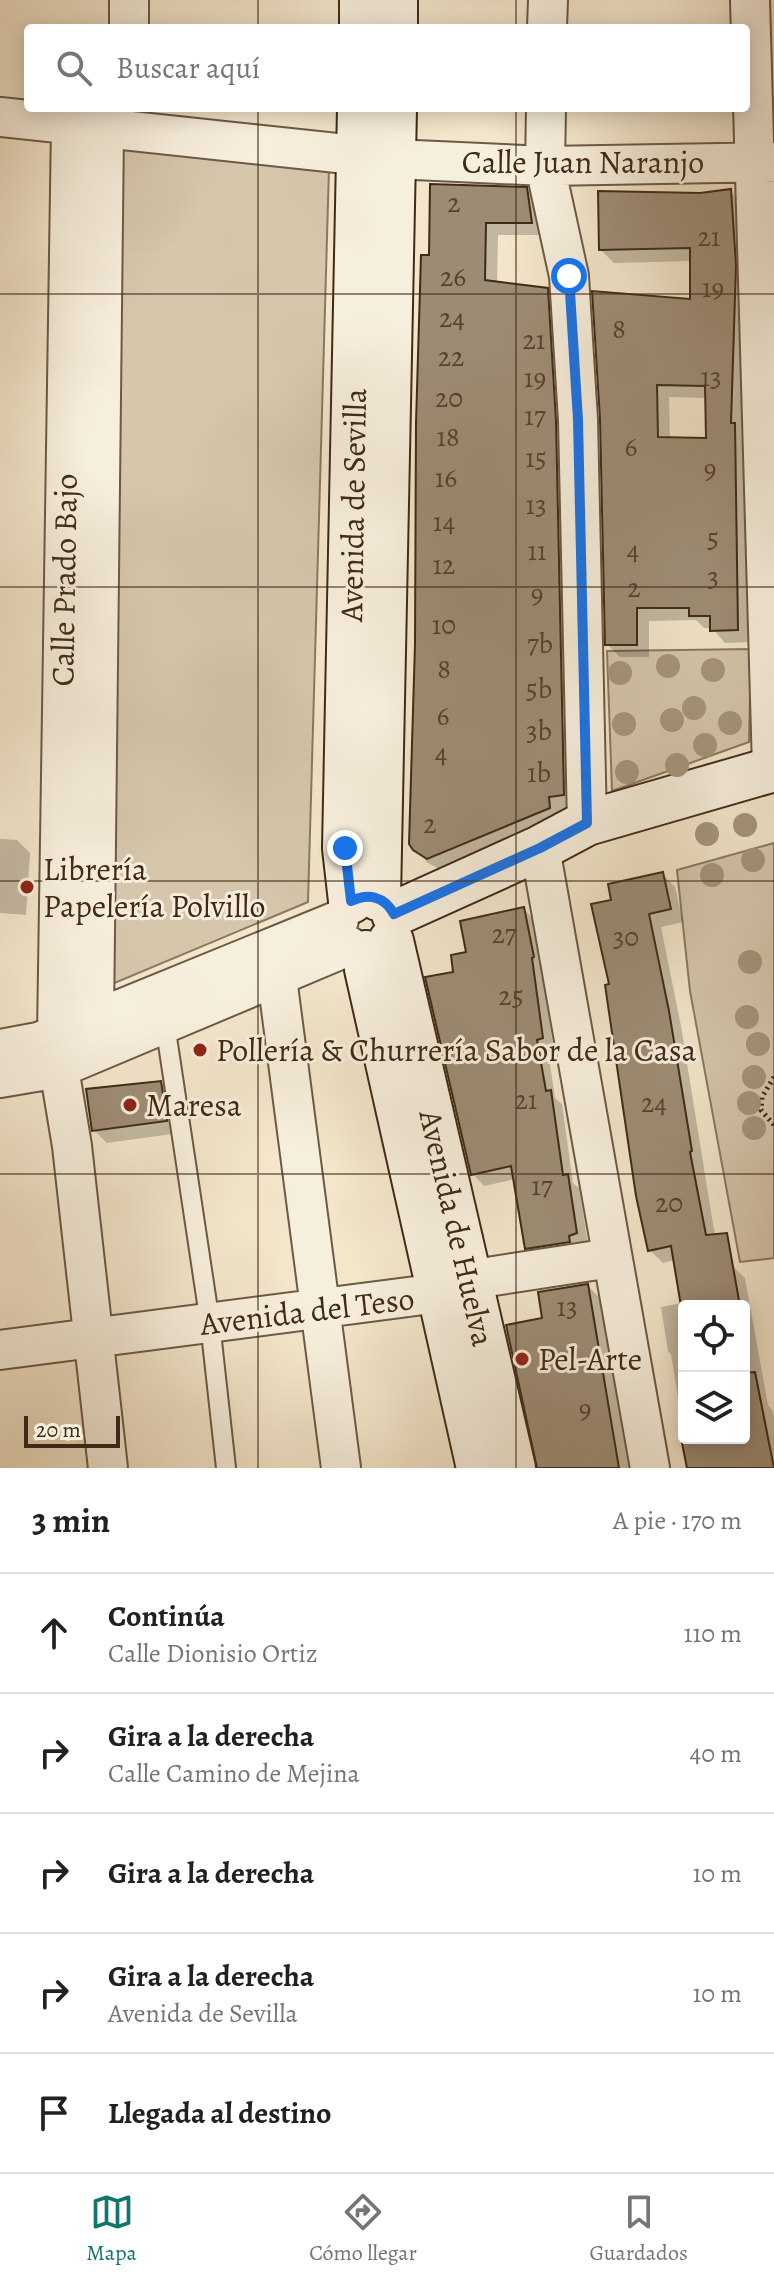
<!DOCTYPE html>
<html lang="es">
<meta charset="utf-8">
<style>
body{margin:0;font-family:Alegreya,serif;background:#f2f2f2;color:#202124}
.controls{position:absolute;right:24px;bottom:24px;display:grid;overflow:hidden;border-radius:8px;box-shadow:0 4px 20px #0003}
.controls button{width:72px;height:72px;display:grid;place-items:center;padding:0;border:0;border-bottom:2px solid #e0e0e0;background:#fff;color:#202124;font:40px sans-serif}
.scale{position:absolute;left:24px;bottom:20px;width:96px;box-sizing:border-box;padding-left:8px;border:4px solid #402a17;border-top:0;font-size:22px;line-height:28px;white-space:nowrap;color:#402a17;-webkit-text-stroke:6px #f7efdd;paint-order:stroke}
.stop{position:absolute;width:24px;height:24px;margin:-18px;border:6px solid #1a73e8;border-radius:50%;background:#fff}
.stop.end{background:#1a73e8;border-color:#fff;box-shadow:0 2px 8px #0008}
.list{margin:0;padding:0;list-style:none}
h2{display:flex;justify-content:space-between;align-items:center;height:104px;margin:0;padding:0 32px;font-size:34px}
h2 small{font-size:26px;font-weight:400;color:#757577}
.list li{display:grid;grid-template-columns:52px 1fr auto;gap:24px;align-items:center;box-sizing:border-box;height:120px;padding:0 32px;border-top:2px solid #e0e0e0}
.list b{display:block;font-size:30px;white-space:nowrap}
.list p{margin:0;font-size:26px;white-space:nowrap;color:#757577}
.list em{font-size:26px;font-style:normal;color:#757577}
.icon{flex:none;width:44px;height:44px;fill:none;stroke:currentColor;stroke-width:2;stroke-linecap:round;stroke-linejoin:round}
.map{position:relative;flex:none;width:774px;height:1468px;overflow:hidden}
.search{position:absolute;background:#fff;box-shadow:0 4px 20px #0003;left:24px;right:24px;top:24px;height:88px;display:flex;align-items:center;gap:20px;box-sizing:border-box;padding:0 28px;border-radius:8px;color:#757577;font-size:30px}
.sheet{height:704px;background:#fff}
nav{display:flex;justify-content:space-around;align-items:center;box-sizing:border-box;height:112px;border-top:2px solid #e0e0e0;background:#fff;font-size:22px;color:#757577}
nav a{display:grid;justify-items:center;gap:4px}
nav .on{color:#0f766e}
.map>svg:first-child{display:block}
.green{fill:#d5c6ac;stroke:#8a7862;stroke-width:2}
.shadow{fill:#0003;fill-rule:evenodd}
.building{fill:#9d8c75;stroke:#402a17;stroke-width:2;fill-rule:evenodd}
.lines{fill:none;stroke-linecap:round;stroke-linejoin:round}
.lane-casing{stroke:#6d5944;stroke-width:22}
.street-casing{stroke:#6d5944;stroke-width:42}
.secondary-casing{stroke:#402a17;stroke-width:48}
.path{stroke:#402a17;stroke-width:5;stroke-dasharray:2 4;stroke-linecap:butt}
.lane{stroke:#f7efdd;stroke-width:18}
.street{stroke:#f7efdd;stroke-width:38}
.secondary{stroke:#f7efdd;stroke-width:44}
.tree{fill:#a5947c}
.route{stroke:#1a73e8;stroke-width:10}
.grid{fill:none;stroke:#402a17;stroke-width:2;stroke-opacity:0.55}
.poi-dot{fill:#8f2418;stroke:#f7efdd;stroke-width:3}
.labels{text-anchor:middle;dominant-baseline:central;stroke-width:6;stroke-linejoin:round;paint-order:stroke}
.number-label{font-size:28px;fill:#57422e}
.street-label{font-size:32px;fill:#402a17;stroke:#f7efdd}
.poi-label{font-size:32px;fill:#402a17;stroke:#f7efdd;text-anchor:start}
</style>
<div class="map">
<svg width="774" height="1468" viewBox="0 0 774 1468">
<rect width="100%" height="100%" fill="#f3e6cb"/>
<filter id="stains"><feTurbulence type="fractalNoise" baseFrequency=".0025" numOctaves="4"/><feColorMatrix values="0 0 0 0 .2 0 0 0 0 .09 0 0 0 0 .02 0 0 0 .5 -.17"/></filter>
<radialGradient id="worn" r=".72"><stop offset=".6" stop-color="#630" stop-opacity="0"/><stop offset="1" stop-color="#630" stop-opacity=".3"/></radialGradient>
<path class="green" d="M 115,144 L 329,168 L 308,902 L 105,987 Z
M 751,649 L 749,742 L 612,791 L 607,651 Z
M 774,843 L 774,1258 L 740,1262 L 690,991 L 677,870 Z"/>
<path class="shadow" d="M 526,189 L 539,202 L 544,235 L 498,235 L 497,284 L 547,289 L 560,302 L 576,808 L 561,809 L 562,821 L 441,870 L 428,863 L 415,849 L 431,258 Z
M 730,191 L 743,204 L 748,279 L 743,434 L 747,438 L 750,642 L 725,643 L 712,628 L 704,628 L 696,620 L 649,621 L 649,657 L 620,657 L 607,644 L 602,419 L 692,302 L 692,261 L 614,263 L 601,250 L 700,195 ZM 669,397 L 707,398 L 709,441 L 670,439 Z
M 0,839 L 17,840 L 30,853 L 26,915 L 0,913 Z
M 662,874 L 675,887 L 683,922 L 661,927 L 681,1026 L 713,1224 L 722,1267 L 731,1265 L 745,1278 L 768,1405 L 772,1410 L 774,1417 L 774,1468 L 689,1468 L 671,1354 L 668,1351 L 661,1307 L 682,1303 L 675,1260 L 663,1263 L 650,1250 L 612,986 L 614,901 ZM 684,1306 L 744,1306 L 744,1438 L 684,1438 Z
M 524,909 L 535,921 L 554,1050 L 548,1051 L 555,1098 L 562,1104 L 573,1183 L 579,1188 L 588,1244 L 539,1260 L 527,1248 L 515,1179 L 484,1186 L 473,1174 L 455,974 L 468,954 Z
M 161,1083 L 174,1096 L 179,1133 L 107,1143 L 94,1130 Z
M 588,1286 L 599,1297 L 629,1468 L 539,1468 L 545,1320 Z"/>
<path class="building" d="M 430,184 L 527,187 L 532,223 L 486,223 L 485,280 L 548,288 L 556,421 L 564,795 L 549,797 L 550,808 L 427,859 L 413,850 L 409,844 L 415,644 L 416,423 L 421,255 L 429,255 Z
M 731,189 L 736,265 L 731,423 L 735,423 L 738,630 L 710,631 L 710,616 L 689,616 L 689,608 L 637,608 L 637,645 L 605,645 L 600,419 L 592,291 L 690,299 L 690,248 L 599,250 L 598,191 L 700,193 ZM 657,385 L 705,386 L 706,438 L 658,437 Z
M 663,872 L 671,909 L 649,914 L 669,1011 L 692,1151 L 690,1152 L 706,1235 L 727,1233 L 740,1306 L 681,1306 L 671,1246 L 648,1251 L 636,1196 L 605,985 L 609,984 L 591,904 L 611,900 L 608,884 Z
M 524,907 L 534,957 L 532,958 L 543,1038 L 537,1040 L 546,1091 L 551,1090 L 563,1175 L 568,1174 L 577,1233 L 569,1236 L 570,1242 L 525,1249 L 511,1166 L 471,1175 L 425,977 L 453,972 L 451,955 L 466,952 L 460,921 Z
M 161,1081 L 167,1121 L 92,1131 L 86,1089 Z
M 588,1284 L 619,1468 L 537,1468 L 506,1325 L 542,1318 L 538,1292 Z
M 755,1372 L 774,1468 L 687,1468 L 681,1438 L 744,1438 L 744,1373 Z"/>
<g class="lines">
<g class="lane-casing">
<path id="lane" d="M 165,1024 L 210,1323 L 226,1468"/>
</g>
<g class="street-casing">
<path id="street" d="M 750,0 L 772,768
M 129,28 L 129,0
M 547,28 L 548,0
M 546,108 L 545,166 L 569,276 L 578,420 L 587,823
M 0,117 L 393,159 L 545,166 L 774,162
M 71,125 L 57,1035 L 59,1068 L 72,1146 L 108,1468
M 540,848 L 650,1468
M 268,949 L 277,978 L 341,1468
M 94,1020 L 104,129
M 0,1049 L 38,1042 L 57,1035 L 339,920
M 0,1078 L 59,1068 L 349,946
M 0,1350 L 439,1293 L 468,1280 L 611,1258"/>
</g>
<g class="secondary-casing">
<path id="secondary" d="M 362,28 L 362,0
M 395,28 L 395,0
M 378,898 L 394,108
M 351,901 L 345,848 L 360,108
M 394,914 L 540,848 L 587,823 L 774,769
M 391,941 L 513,1468
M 366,953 L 367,969 L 479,1468"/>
</g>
<path class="path" d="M 774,1077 L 762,1097 L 761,1110 L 774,1125"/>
<use href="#lane" class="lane"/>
<use href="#street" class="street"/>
<use href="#secondary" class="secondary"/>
</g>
<g class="tree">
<circle cx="668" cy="666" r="12"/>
<circle cx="713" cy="670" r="12"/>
<circle cx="620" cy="673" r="12"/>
<circle cx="694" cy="708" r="12"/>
<circle cx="672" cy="720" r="12"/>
<circle cx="730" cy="723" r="12"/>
<circle cx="624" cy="724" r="12"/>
<circle cx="705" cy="745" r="12"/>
<circle cx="677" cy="765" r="12"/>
<circle cx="627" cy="772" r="12"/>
<circle cx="745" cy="825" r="12"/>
<circle cx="707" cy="834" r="12"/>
<circle cx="753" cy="860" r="12"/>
<circle cx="712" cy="875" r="12"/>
<circle cx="750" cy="962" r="12"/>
<circle cx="747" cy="1017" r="12"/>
<circle cx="758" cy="1044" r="12"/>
<circle cx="754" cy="1077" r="12"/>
<circle cx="749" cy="1103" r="12"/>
<circle cx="754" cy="1128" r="12"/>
</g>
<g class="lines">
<path class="route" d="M 345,848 L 351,901 C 368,893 384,896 394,914 L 540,848 L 587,823 L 578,420 L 569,276"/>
</g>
<path class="grid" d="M 258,0 L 258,28M 516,0 L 516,28M 258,108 L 258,1468M 516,108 L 516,1468M 0,294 L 774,294M 0,587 L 774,587M 0,881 L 774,881M 0,1174 L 774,1174"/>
<g class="poi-dot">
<circle cx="27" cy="887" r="8"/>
<circle cx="200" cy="1050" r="8"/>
<circle cx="130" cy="1105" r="8"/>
<circle cx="522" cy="1359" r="8"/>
</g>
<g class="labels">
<g class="number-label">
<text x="454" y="203">2</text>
<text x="709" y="237">21</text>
<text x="453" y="277">26</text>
<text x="713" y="288">19</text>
<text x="452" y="318">24</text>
<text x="619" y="329">8</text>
<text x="534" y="340">21</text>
<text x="451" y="357">22</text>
<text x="711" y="377">13</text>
<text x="535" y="378">19</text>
<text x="449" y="398">20</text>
<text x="535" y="416">17</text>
<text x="448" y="437">18</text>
<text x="631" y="447">6</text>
<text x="536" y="458">15</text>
<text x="710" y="469">9</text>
<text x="446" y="478">16</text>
<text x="536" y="505">13</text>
<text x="444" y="522">14</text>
<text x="713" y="538">5</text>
<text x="633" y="550">4</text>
<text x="537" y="551">11</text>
<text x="444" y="565">12</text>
<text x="713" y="577">3</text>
<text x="634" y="588">2</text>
<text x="537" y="594">9</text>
<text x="444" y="625">10</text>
<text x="540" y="644">7b</text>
<text x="444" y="669">8</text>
<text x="539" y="689">5b</text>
<text x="443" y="716">6</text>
<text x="539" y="731">3b</text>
<text x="441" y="753">4</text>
<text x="539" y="773">1b</text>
<text x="430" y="824">2</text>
<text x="504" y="934">27</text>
<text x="626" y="937">30</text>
<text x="511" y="996">25</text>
<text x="526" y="1100">21</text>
<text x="654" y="1103">24</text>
<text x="542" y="1186">17</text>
<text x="669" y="1203">20</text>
<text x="567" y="1307">13</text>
<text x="585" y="1409">9</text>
</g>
<g class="street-label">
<text x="583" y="162">Calle Juan Naranjo</text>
<text transform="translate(353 505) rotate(-89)">Avenida de Sevilla</text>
<text transform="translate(64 580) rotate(-89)">Calle Prado Bajo</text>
<text transform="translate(457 1228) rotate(77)">Avenida de Huelva</text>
<text transform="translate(307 1311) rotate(-7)">Avenida del Teso</text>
</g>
<g class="poi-label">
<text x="43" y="869">Librería<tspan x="43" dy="37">Papelería Polvillo</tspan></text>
<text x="216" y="1050">Pollería &amp; Churrería Sabor de la Casa</text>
<text x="146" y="1105">Maresa</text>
<text x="538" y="1359">Pel-Arte</text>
</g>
</g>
<rect width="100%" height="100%" filter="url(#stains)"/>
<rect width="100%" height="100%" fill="url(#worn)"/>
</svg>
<div class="controls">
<button><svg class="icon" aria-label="locate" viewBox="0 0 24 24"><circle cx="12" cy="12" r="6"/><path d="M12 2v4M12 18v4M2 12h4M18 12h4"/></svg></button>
<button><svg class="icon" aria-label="layers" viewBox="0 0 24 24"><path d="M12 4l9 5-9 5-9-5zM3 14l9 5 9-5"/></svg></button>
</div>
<div class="scale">20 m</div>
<div class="stop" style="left:569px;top:276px"></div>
<div class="stop end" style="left:345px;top:848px"></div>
<div class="search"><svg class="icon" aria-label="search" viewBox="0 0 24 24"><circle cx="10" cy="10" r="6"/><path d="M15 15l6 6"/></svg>Buscar aquí</div>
</div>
<section class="sheet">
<h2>3 min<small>A pie · 170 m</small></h2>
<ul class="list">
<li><svg class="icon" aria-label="ahead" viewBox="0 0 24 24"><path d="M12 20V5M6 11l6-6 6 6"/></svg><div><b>Continúa</b><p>Calle Dionisio Ortiz</p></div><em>110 m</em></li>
<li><svg class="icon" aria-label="right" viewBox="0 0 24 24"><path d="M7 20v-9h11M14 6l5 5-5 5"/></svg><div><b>Gira a la derecha</b><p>Calle Camino de Mejina</p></div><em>40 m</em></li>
<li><svg class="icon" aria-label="right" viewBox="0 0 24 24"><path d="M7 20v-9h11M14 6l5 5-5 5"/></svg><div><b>Gira a la derecha</b></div><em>10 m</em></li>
<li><svg class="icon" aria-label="right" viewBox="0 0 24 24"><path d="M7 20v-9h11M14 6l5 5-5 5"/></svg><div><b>Gira a la derecha</b><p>Avenida de Sevilla</p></div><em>10 m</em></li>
<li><svg class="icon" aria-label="arrive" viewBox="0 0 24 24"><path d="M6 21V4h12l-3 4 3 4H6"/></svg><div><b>Llegada al destino</b></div></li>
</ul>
</section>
<nav>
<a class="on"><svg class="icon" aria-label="map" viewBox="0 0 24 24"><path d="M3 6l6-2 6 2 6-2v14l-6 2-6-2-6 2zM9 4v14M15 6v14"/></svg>Mapa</a>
<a><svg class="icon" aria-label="directions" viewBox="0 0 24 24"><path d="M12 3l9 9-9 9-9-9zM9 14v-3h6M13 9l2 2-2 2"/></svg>Cómo llegar</a>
<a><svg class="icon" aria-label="saved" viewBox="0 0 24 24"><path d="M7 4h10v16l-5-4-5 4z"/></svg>Guardados</a>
</nav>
